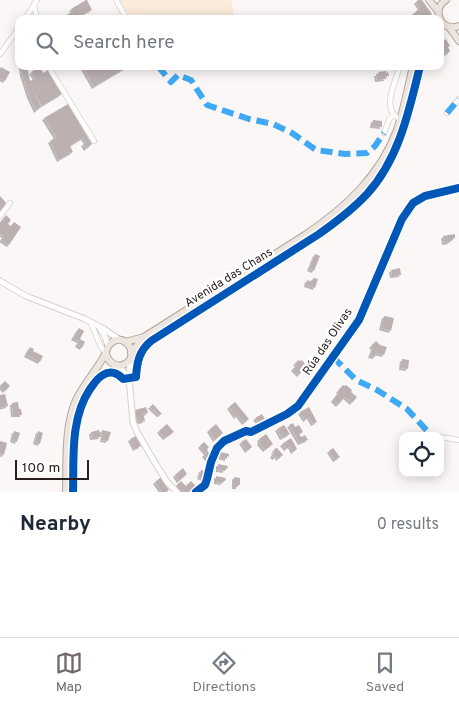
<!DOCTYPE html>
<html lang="en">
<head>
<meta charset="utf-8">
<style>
  :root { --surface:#fff; --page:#f2f2f3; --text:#1f2937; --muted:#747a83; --line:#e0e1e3; --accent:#726a68 }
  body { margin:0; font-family:Overpass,sans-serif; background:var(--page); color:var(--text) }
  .controls { position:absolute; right:15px; bottom:15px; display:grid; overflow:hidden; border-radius:10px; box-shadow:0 2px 12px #0003 }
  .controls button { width:45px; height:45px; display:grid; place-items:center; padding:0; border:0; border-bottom:1px solid var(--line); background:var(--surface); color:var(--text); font:25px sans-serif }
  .scale { position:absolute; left:15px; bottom:12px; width:74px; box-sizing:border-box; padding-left:5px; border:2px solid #291e1c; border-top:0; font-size:14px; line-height:18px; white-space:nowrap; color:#291e1c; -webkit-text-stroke:4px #fff; paint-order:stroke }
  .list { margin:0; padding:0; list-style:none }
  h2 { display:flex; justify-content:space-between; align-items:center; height:65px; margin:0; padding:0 20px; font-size:21px }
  h2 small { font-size:16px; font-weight:400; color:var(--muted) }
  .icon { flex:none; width:28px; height:28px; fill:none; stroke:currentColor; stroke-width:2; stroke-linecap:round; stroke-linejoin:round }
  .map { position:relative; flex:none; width:459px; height:492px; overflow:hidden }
  .search { position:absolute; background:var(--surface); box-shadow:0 2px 12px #0003; left:15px; right:15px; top:15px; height:55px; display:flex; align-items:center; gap:12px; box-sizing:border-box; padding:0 18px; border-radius:10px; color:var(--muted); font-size:19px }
  .sheet { height:145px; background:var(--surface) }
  nav { display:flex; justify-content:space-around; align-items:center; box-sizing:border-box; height:70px; border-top:1px solid var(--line); background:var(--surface); font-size:14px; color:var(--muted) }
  nav a { display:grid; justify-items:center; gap:2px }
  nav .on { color:var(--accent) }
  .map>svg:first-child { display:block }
  .green { fill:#faebda }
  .building { fill:#bcb0b1; filter:url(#shadow) }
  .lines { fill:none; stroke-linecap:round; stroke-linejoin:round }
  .minor-casing { stroke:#d7d0ce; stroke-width:6 }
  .tertiary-casing { stroke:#d7d0ce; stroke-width:7 }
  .primary-casing { stroke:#b4a59c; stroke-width:8 }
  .minor { stroke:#fefefe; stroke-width:4.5 }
  .tertiary { stroke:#fefefe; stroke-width:5 }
  .primary { stroke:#ede5e0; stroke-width:6 }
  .quiet { stroke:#3fa9f5; stroke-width:6; stroke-dasharray:12 6; stroke-linecap:butt }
  .cycleway-casing { stroke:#fff; stroke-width:11 }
  .cycleway { stroke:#0057b8; stroke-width:8 }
  .labels { text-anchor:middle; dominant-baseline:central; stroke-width:5; stroke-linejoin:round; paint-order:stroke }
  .street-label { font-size:12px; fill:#291e1c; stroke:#fff }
</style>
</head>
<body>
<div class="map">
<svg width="459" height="492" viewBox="0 0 459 492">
  <defs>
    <filter id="shadow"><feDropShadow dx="-2" dy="2" stdDeviation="0" flood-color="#0004"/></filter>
  </defs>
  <rect width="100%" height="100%" fill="#fbf7f6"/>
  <polygon class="green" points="119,0 231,0 235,19 132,19"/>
  <g class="building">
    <polygon points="86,0 87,0 92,10 77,17 78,19 60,19 73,11 71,9"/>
    <polygon points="418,0 422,0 432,14 426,19 415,19 412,15 420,8 416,2"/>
    <polygon points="446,39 450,46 448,47 450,51 447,54 440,44 440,43"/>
    <polygon points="21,66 27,66 30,81 35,78 31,72 40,67 43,73 48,70 62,94 42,106 32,89 41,107 36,111 29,96 22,74"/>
    <polygon points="82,66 129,66 94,87"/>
    <polygon points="1,67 10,72 5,81 0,78 0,69"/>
    <polygon points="386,71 386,73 388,72 389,76 385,76 386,79 377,80 376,74 379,74 378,72"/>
    <polygon points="68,104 92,144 86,149 83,144 86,143 83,138 70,146 73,152 59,160 50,141 56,137 44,118"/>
    <polygon points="373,120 382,121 382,127 372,126"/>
    <polygon points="0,196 7,204 0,212"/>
    <polygon points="6,215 11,220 8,224 11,226 14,222 21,227 9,245 1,240 4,236 1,234 0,236 0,223"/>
    <polygon points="455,234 455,238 452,239 452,241 450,241 450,242 444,243 443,236"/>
    <polygon points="315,254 320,256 314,271 309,269"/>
    <polygon points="400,268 401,275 392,276 391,270"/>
    <polygon points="313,278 318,279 315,288 306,285 307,280 312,282"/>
    <polygon points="384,316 394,318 391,331 381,328"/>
    <polygon points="79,328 84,331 80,339 85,342 82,348 77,345 79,341 73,338"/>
    <polygon points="376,341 380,345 387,347 384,355 376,353 375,357 370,356 373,348 371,346"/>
    <polygon points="30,347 34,349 33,351 43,356 40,362 26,355"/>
    <polygon points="402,359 409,360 408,369 401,368"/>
    <polygon points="298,360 300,361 301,360 305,363 304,364 306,366 299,375 293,369 297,365 295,364"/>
    <polygon points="5,381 10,386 5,391 0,386"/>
    <polygon points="343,385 345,386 346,385 352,390 351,392 357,397 352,403 345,397 338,405 333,400 339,392 338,391"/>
    <polygon points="5,394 8,406 0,408 0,395"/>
    <polygon points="18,402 19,409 21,409 22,415 13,415 12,403"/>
    <polygon points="235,402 249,419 244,423 238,415 236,417 229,407"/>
    <polygon points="153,404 162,414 159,415 150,407"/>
    <polygon points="146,407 148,413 145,414 144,412 143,412 145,421 140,422 139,420 137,421 135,410"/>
    <polygon points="309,407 317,422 313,424 309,417 305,420 300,412"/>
    <polygon points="262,414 265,419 258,422 255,418"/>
    <polygon points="293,423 295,427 299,425 303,432 299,434 301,437 305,435 308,440 300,443 289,425"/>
    <polygon points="167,424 174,432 165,438 159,431"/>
    <polygon points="216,424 223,433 215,440 209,430"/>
    <polygon points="284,425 290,434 282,438 277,429"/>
    <polygon points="99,430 101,437 92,438 91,432"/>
    <polygon points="102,430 111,432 108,441 102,440 103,435 101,434"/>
    <polygon points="14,431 20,433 17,442 12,440"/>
    <polygon points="38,431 43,433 40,444 35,442"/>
    <polygon points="266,434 273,444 265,450 259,443 260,441 259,439"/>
    <polygon points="136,436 141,446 135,449 130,439"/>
    <polygon points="291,438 297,449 293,452 290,446 286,449 282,444"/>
    <polygon points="246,439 252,447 247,451 241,442"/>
    <polygon points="0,441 7,443 4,455 0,454"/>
    <polygon points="204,442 209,447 207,449 208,450 207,451 211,455 208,460 204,455 206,453 200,446"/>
    <polygon points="277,448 283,455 278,459 277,456 274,458 272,455 274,454 273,452 275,451 274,449"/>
    <polygon points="333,448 340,457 335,460 329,451"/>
    <polygon points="220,452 229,454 229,457 227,456 227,459 220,457"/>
    <polygon points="218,464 228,466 227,469 225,469 225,471 218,470"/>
    <polygon points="183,468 187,474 179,481 175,475"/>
    <polygon points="201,470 206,471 204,479 199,477"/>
    <polygon points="216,476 226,478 225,481 223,481 223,483 216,482"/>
    <polygon points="161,477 169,490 166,492 162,492 155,482"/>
    <polygon points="234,477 240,478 240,485 238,485 238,487 234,487"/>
    <polygon points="181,481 186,486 191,481 196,486 188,492 185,492 183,490 181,491 176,486"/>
  </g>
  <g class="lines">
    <defs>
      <g id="minor">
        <polyline points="116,0 127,19"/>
        <polyline points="34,5 37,19"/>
        <polyline points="25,19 37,0"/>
        <polyline points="0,54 19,28"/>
        <polyline points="50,66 51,71 94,141"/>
        <path d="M400 66C396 81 380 110 400 119"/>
        <polyline points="447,113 459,99"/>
        <polyline points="384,133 389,120 393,115"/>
        <polyline points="0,216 10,203"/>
        <path d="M90 322C96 331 98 347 106 353"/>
        <polyline points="431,435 434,436"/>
        <polyline points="440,437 459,440"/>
        <polyline points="196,492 205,485 207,479 211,462 217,448 224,441 246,431 251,432 287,414 298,406 359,320 402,219 413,203 425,196 459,188"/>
      </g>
      <g id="tertiary">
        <polyline points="0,281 26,296 85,319 104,329 120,340"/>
        <polyline points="100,329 104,334 108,346"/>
        <polyline points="130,359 129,378 133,422 137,432 154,461 167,482 177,492"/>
        <polyline points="119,366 129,378"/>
      </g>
      <g id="primary">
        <polyline points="429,0 438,11"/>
        <path d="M440 19C437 11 439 4 446 0"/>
        <path d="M440 20C445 27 451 29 459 26"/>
        <polyline points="449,27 459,41"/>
        <path d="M125 342 144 337 305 235C345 208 380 176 397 130 404 109 408 87 413 66"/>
        <polyline points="131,353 144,337"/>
        <path d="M66 492C67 462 64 428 76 400 83 385 95 372 103 358 106 354 106 348 110 344 125 328 145 361 119 366 111 364 107 360 106 353"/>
      </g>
    </defs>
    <use href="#minor" class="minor-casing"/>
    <use href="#tertiary" class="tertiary-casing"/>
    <use href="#primary" class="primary-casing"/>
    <use href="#minor" class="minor"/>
    <use href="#tertiary" class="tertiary"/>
    <use href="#primary" class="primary"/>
    <g class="quiet">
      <polyline points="158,66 171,82 178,75 191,80 207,105 249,119 273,124 292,133 316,150 345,154 367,153 375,146 384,133"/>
      <polyline points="447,113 459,99"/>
      <polyline points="333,357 356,380 377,390 407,409 431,435"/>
    </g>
    <defs>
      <g id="cycleway">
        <path d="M73 492C74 458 70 419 90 389 94 384 97 378 103 375 110 370 118 373 123 379L136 377C137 362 139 351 151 341L319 234C336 222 353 209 367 194 399 159 409 111 420 66"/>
        <polyline points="196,492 205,485 207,479 211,462 217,448 224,441 246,431 251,432 287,414 298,406 359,320 402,219 413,203 425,196 459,188"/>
      </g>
    </defs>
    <use href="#cycleway" class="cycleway-casing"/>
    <use href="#cycleway" class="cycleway"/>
  </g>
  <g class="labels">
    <g class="street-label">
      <text transform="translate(229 278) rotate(-32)">Avenida das Chans</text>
      <text transform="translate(328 342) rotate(-56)">Rúa das Olivas</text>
    </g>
  </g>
</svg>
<div class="controls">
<button><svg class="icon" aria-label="locate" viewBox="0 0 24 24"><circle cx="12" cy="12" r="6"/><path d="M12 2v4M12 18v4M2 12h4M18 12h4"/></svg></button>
</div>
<div class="scale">100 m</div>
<div class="search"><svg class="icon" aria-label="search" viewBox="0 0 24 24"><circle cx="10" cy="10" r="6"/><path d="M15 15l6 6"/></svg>Search here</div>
</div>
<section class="sheet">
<h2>Nearby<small>0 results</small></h2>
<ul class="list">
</ul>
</section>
<nav>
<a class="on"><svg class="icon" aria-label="map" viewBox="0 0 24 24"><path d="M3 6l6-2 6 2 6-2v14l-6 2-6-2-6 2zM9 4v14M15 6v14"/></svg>Map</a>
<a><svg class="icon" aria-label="directions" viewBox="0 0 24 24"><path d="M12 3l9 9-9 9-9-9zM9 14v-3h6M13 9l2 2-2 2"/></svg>Directions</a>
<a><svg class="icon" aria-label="saved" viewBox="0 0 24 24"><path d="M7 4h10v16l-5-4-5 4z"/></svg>Saved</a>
</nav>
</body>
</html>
